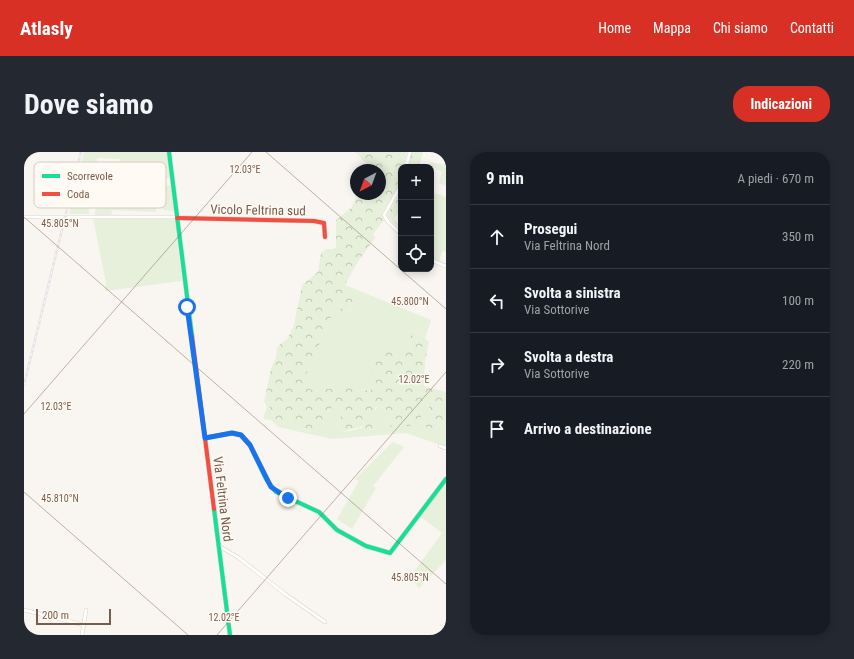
<!DOCTYPE html>
<html lang="it">
<head>
<meta charset="utf-8">
<style>
  :root { --surface:#171b24; --page:#242831; --text:#f1f3f6; --muted:#9ea1a6; --line:#363941; --accent:#d93025 }
  body { margin:0; font-family:"Roboto Condensed",sans-serif; background:var(--page); color:var(--text) }
  .controls { position:absolute; right:12px; top:12px; display:grid; overflow:hidden; border-radius:8px; box-shadow:0 2px 10px #0003 }
  .controls button { width:36px; height:36px; display:grid; place-items:center; padding:0; border:0; border-bottom:1px solid var(--line); background:var(--surface); color:var(--text); font:20px sans-serif }
  .compass { position:absolute; left:326px; top:12px; width:36px; height:36px; border-radius:50%; background:var(--surface); box-shadow:0 2px 10px #0003; rotate:221deg }
  .scale { position:absolute; left:12px; bottom:10px; width:75px; box-sizing:border-box; padding-left:4px; border:2px solid #7a5c4d; border-top:0; font-size:11px; line-height:14px; white-space:nowrap; color:#7a5c4d; -webkit-text-stroke:3px #fffaf3; paint-order:stroke }
  .stop { position:absolute; width:12px; height:12px; margin:-9px; border:3px solid #1a73e8; border-radius:50%; background:#fff }
  .stop.end { background:#1a73e8; border-color:#fff; box-shadow:0 1px 4px #0008 }
  .list { margin:0; padding:0; list-style:none }
  h2 { display:flex; justify-content:space-between; align-items:center; height:52px; margin:0; padding:0 16px; font-size:17px }
  h2 small { font-size:13px; font-weight:400; color:var(--muted) }
  .list li { display:grid; grid-template-columns:26px 1fr auto; gap:12px; align-items:center; box-sizing:border-box; height:64px; padding:0 16px; border-top:1px solid var(--line) }
  .list b { display:block; font-size:15px; white-space:nowrap }
  .list p { margin:0; font-size:13px; white-space:nowrap; color:var(--muted) }
  .list em { font-size:13px; font-style:normal; color:var(--muted) }
  .icon { flex:none; width:22px; height:22px; fill:none; stroke:currentColor; stroke-width:2; stroke-linecap:round; stroke-linejoin:round }
  .map { position:relative; flex:none; width:422px; height:483px; overflow:hidden; border-radius:16px }
  header { display:flex; align-items:center; gap:24px; box-sizing:border-box; height:56px; padding:0 20px; background:var(--accent); color:#fff }
  header strong { font-size:19px }
  nav { display:flex; gap:22px; margin-inline-start:auto; font-size:14px }
  .intro { display:flex; align-items:center; justify-content:space-between; box-sizing:border-box; height:96px; padding:0 24px }
  h1 { margin:0; font-size:28px }
  .button { padding:10px 18px; border-radius:16px; background:var(--accent); color:#fff; font-size:14px; font-weight:700 }
  main { display:flex; gap:24px; padding:0 24px }
  aside { flex:1; background:var(--surface); border-radius:16px; box-shadow:0 2px 10px #0003 }
  .map>svg:first-child { display:block }
  .green { fill:#e7f0db }
  .forest { fill:url(#forest-crowns) }
  .lines { fill:none; stroke-linecap:round; stroke-linejoin:round }
  .street-casing { stroke:#d7d1cb; stroke-width:4 }
  .fast-casing { stroke:#d9d2cb; stroke-width:5 }
  .jam-casing { stroke:#d9d2cb; stroke-width:5 }
  .street { stroke:#fefefd; stroke-width:3 }
  .fast { stroke:#16e098; stroke-width:4 }
  .jam { stroke:#f24e42; stroke-width:4 }
  .rail-casing { stroke:#e6e3e7; stroke-width:2.5 }
  .rail { stroke:#fffaf3; stroke-width:1; stroke-dasharray:3; stroke-linecap:butt }
  .route { stroke:#1a73e8; stroke-width:5 }
  .ticks { fill:none; stroke:#7a5c4d; stroke-width:1; stroke-opacity:0.45 }
  .labels { text-anchor:middle; dominant-baseline:central; stroke-width:3; stroke-linejoin:round; paint-order:stroke }
  .street-label { font-size:13px; fill:#7a5c4d; stroke:#fffaf3 }
  .key { fill:#fffaf3; stroke:#d7cbc1; stroke-width:1 }
  .key-label { font-size:11px; fill:#7a5c4d }
  .ticks-label { font-size:10px; text-anchor:middle; fill:#7a5c4d; stroke:#fffaf3; stroke-width:3; stroke-linejoin:round; paint-order:stroke }
</style>
</head>
<body>
<header>
<strong>Atlasly</strong>
<nav><a>Home</a><a>Mappa</a><a>Chi siamo</a><a>Contatti</a></nav>
</header>
<div class="intro"><h1>Dove siamo</h1><a class="button">Indicazioni</a></div>
<main>
<div class="map">
<svg width="422" height="483" viewBox="0 0 422 483">
  <defs>
    <pattern id="forest-crowns" width="20" height="18" patternUnits="userSpaceOnUse"><rect width="20" height="18" fill="#e7f0db"/><path d="M2 6a3 3 0 1 1 6 0M12 15a3 3 0 1 1 6 0" fill="none" stroke="#c0c6b4"/></pattern>
  </defs>
  <rect width="100%" height="100%" fill="#f9f5f0"/>
  <g class="green">
    <polygon points="60,0 143,0 146,26 114,28 114,42 109,42 109,50 131,51 132,60 88,58 87,64 70,65 75,39 96,40 96,7 73,6 71,38 66,38 65,62 45,62"/>
    <polygon points="406,10 422,13 422,34 415,31 418,20 405,13"/>
    <polygon points="148,33 151,59 139,58 138,34"/>
    <polygon points="407,40 422,45 422,100 418,99 415,110 407,105"/>
    <polygon points="69,66 151,67 158,129 81,139 82,131"/>
    <path d="M331 137 407 168 401 186 393 179 390 180 377 206 367 200 353 201 348 214 351 233 347 237H302C294 244 284 237 279 229L280 225C291 201 302 177 313 153L316 152V157L325 160 328 155Z"/>
    <path d="M241 245 252 269C258 272 263 271 268 273 287 281 289 283 305 269L304 260 311 254 319 259 313 271 316 280C327 279 345 277 350 264 352 260 351 256 355 253L358 254 367 266 364 271 368 275C379 272 393 277 397 264L393 257 397 250 400 249 403 251 407 259 401 263 400 271 405 276 413 275 417 272 422 273V295L382 281 308 287 254 275 247 268 239 267 243 255 240 249Z"/>
    <polygon points="369,290 380,295 349,334 352,336 328,377 313,367 335,329 331,327"/>
    <polygon points="420,325 422,326 422,408 395,436 386,425 418,381 393,362"/>
  </g>
  <g class="forest">
    <path d="M331 0H383L379 15H377C377 35 368 45 358 61L360 68 349 82 351 86 333 111 321 133 331 137 328 155 324 160 317 159 316 152 313 153 279 229 286 237 293 240 302 237 321 236 346 238 351 233 347 216 353 201 357 198H363L377 206 388 181 393 179 405 190 401 210 400 234 422 240V273L417 272 409 277 403 276 400 271 401 263 407 259 403 251 400 249 397 250 394 257 397 264C394 277 379 273 368 275L364 271 367 266 362 262C363 258 359 253 355 253L351 256 352 263 348 268 350 273 347 278H341L339 274 316 280 313 269 318 263 319 259 311 254 304 259 308 266C295 283 286 281 268 273 263 271 258 272 252 269L241 245 247 217 252 206 253 195 264 186 270 173 278 133 294 120 297 101 302 97H309L312 95V68L327 56 334 42H356V18H343V12Z"/>
    <polygon points="387,0 399,0 395,15 383,15"/>
    <polygon points="377,39 377,57 370,67 377,75 377,78 362,64"/>
  </g>
  <g class="lines">
    <defs>
      <g id="street">
        <polyline points="382,15 386,0"/>
        <polyline points="377,33 360,63 364,70 377,82"/>
        <polyline points="0,65 153,65"/>
        <polyline points="407,108 422,114"/>
        <polyline points="416,294 422,296"/>
        <polyline points="195,394 215,406 261,442 301,470"/>
        <polyline points="0,458 60,473"/>
        <polyline points="58,483 62,458"/>
      </g>
      <g id="fast">
        <polyline points="145,0 168,184"/>
        <polyline points="181,286 208,281 217,283 226,293 242,327 252,340 295,360 313,378 342,394 366,401 422,327"/>
        <polyline points="190,357 206,483"/>
      </g>
      <g id="jam">
        <polyline points="153,66 290,69 300,71 301,85"/>
        <polyline points="168,184 190,357"/>
      </g>
    </defs>
    <use href="#street" class="street-casing"/>
    <use href="#fast" class="fast-casing"/>
    <use href="#jam" class="jam-casing"/>
    <use href="#street" class="street"/>
    <use href="#fast" class="fast"/>
    <use href="#jam" class="jam"/>
    <defs>
      <polyline id="rail" points="0,233 57,0"/>
    </defs>
    <use href="#rail" class="rail-casing"/>
    <use href="#rail" class="rail"/>
  </g>
  <g class="lines">
    <polyline class="route" points="163,155 181,286 208,281 217,283 226,293 247,335 264,346"/>
  </g>
  <path class="ticks" d="M242 0 422 157M0 65 422 432M0 262 228 0M0 340 164 483M193 483 422 220"/>
  <g class="labels">
    <g class="street-label">
      <text transform="translate(234 58) rotate(1)">Vicolo Feltrina sud</text>
      <text transform="translate(199 347) rotate(83)">Via Feltrina Nord</text>
    </g>
  </g>
  <rect x="10" y="10" width="132" height="46" rx="6" class="key"/>
  <rect x="18" y="22" width="18" height="4" fill="#16e098"/>
  <rect x="18" y="40" width="18" height="4" fill="#f24e42"/>
  <g class="key-label">
    <text x="43" y="28">Scorrevole</text>
    <text x="43" y="46">Coda</text>
  </g>
  <g class="ticks-label">
    <text x="221" y="21">12.03°E</text>
    <text x="36" y="75">45.805°N</text>
    <text x="386" y="153">45.800°N</text>
    <text x="390" y="231">12.02°E</text>
    <text x="32" y="258">12.03°E</text>
    <text x="36" y="350">45.810°N</text>
    <text x="386" y="429">45.805°N</text>
    <text x="200" y="469">12.02°E</text>
  </g>
</svg>
<div class="controls">
<button>+</button>
<button>−</button>
<button><svg class="icon" aria-label="locate" viewBox="0 0 24 24"><circle cx="12" cy="12" r="6"/><path d="M12 2v4M12 18v4M2 12h4M18 12h4"/></svg></button>
</div>
<svg class="compass" viewBox="-18 -18 36 36"><path d="M0-13l5 13h-10z" fill="#e53935"/><path d="M0 13l5-13h-10z" fill="#9ea1a6"/></svg>
<div class="scale">200 m</div>
<div class="stop" style="left:163px;top:155px"></div>
<div class="stop end" style="left:264px;top:346px"></div>
</div>
<aside>
<h2>9 min<small>A piedi · 670 m</small></h2>
<ul class="list">
<li><svg class="icon" aria-label="ahead" viewBox="0 0 24 24"><path d="M12 20V5M6 11l6-6 6 6"/></svg><div><b>Prosegui</b><p>Via Feltrina Nord</p></div><em>350 m</em></li>
<li><svg class="icon" aria-label="left" viewBox="0 0 24 24"><path d="M17 20v-9H6M10 6l-5 5 5 5"/></svg><div><b>Svolta a sinistra</b><p>Via Sottorive</p></div><em>100 m</em></li>
<li><svg class="icon" aria-label="right" viewBox="0 0 24 24"><path d="M7 20v-9h11M14 6l5 5-5 5"/></svg><div><b>Svolta a destra</b><p>Via Sottorive</p></div><em>220 m</em></li>
<li><svg class="icon" aria-label="arrive" viewBox="0 0 24 24"><path d="M6 21V4h12l-3 4 3 4H6"/></svg><div><b>Arrivo a destinazione</b></div></li>
</ul>
</aside>
</main>
</body>
</html>
